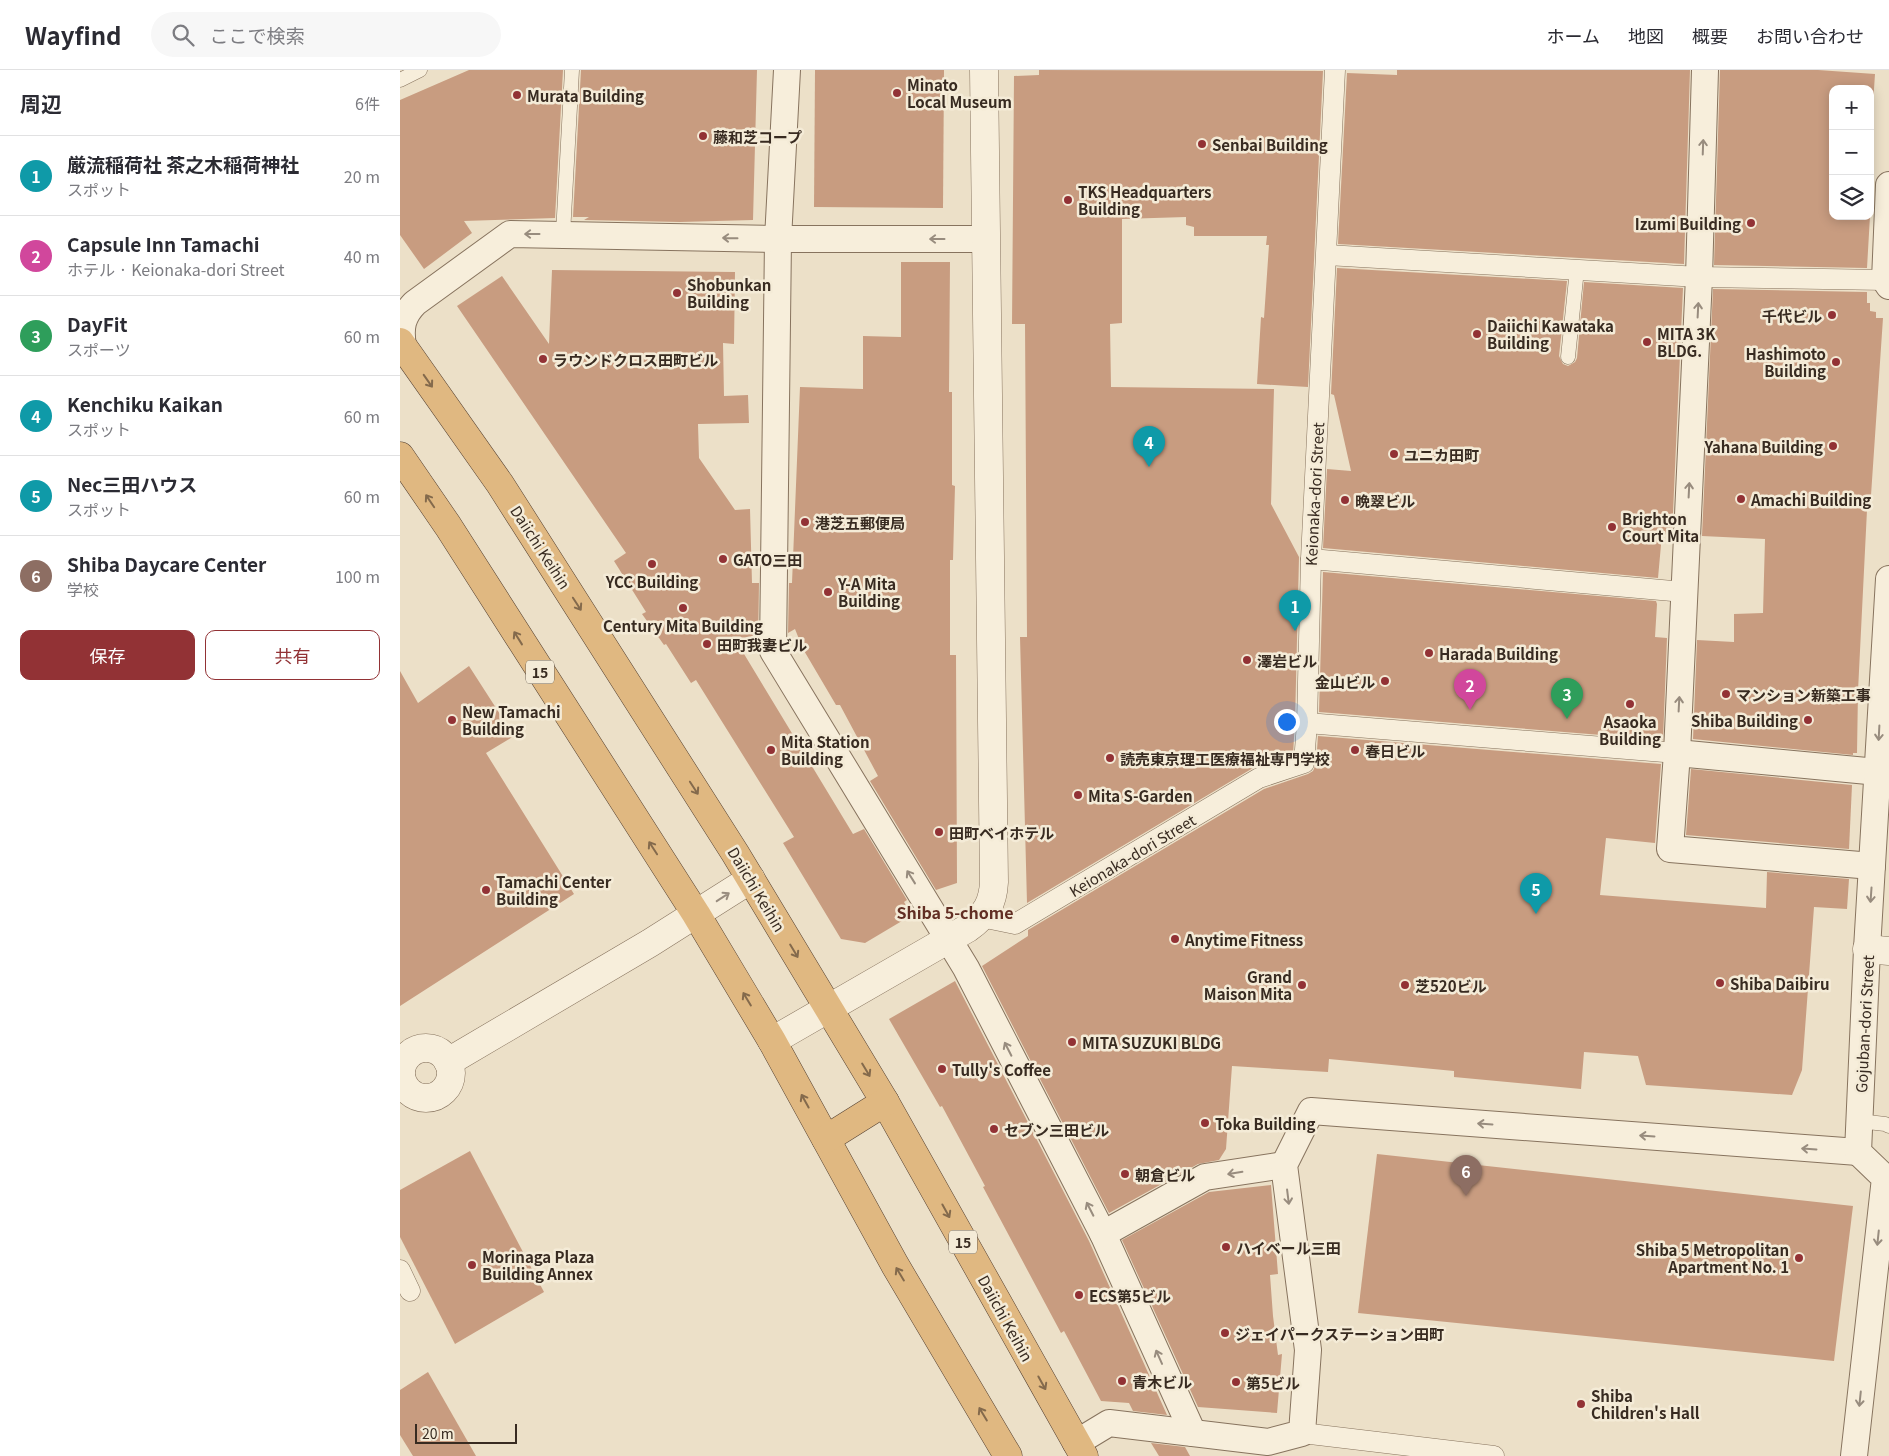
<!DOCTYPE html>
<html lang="ja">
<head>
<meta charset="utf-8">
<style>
  :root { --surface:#fff; --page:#f7f7f7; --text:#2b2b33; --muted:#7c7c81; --line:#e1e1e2; --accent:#923235 }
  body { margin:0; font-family:Georgia,"Noto Sans JP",serif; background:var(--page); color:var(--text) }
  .controls { position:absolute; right:15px; top:15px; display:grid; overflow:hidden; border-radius:10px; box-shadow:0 2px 12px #0003 }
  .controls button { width:45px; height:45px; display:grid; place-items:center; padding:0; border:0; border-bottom:1px solid var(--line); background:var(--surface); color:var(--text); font:25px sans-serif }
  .scale { position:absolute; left:15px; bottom:12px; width:102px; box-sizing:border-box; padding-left:5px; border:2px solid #382b21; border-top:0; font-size:14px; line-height:18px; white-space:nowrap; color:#382b21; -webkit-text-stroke:4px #f4ebd7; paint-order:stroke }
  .you { position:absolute; left:886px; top:651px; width:18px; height:18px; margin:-12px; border:4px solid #fff; border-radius:50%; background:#1a73e8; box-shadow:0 0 0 8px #1a73e833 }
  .badge { display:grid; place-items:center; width:32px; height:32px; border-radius:50%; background:var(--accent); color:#fff; font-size:16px; font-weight:700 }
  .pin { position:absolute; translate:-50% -41px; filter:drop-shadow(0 1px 2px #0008) }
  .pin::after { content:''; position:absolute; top:26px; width:18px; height:15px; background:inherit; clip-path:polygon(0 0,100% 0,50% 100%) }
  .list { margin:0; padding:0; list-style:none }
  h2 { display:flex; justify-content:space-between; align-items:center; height:65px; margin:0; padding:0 20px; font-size:21px }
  h2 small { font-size:16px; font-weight:400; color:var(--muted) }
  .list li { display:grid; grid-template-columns:32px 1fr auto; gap:15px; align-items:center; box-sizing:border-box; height:80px; padding:0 20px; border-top:1px solid var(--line) }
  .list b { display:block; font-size:19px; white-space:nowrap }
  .list p { margin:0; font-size:16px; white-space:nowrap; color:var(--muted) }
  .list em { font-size:16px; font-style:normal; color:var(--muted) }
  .actions { display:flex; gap:10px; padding:15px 20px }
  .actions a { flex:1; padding:11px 0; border:1px solid var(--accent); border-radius:10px; text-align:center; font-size:18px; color:var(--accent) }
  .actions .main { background:var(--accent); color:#fff }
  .icon { flex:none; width:28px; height:28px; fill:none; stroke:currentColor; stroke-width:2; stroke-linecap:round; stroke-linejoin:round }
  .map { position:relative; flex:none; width:1489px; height:1386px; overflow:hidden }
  header { display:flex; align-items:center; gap:30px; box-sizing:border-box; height:70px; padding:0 25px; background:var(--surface); border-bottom:1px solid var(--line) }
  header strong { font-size:24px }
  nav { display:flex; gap:28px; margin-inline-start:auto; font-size:18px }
  .search { width:350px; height:45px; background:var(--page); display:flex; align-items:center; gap:12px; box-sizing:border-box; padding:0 18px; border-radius:28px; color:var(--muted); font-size:19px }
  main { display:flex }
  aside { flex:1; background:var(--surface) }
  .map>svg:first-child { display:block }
  .building { fill:#c89c80 }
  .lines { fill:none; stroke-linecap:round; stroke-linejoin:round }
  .service-casing { stroke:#87735e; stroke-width:15 }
  .pedestrian-casing { stroke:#87735e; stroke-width:21 }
  .minor-casing { stroke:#87735e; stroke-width:28 }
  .tertiary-casing { stroke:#87735e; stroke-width:29 }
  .trunk-casing { stroke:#554132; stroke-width:29 }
  .service { stroke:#f7eedb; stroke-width:14 }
  .pedestrian { stroke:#f7eedb; stroke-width:20 }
  .minor { stroke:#f7eedb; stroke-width:26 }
  .tertiary { stroke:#f7eedb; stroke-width:28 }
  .trunk { stroke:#e0b881; stroke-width:28 }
  .oneway { stroke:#988c7e }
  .oneway2 { stroke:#846a4c }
  .poi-dot { fill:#923235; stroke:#f4ebd7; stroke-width:2 }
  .labels { text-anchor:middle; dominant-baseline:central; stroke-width:5; stroke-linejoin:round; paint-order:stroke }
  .shield { fill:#f4ebd7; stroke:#706558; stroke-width:1 }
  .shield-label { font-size:14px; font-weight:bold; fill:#382b21 }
  .poi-label { font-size:15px; font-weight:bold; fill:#382b21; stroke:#f4ebd7; text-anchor:start }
  .street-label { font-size:15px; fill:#382b21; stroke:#f4ebd7 }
  .neighbourhood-label { font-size:16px; font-weight:bold; fill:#622e23; stroke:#f4ebd7 }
</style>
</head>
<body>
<header>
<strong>Wayfind</strong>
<div class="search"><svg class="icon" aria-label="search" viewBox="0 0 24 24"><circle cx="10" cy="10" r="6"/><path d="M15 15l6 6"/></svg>ここで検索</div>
<nav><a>ホーム</a><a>地図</a><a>概要</a><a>お問い合わせ</a></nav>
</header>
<main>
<aside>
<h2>周辺<small>6件</small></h2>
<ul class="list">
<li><span class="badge" style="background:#0f9aa8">1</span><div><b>厳流稲荷社 茶之木稲荷神社</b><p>スポット</p></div><em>20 m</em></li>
<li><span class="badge" style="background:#d1479c">2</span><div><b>Capsule Inn Tamachi</b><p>ホテル · Keionaka-dori Street</p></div><em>40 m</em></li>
<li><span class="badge" style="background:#2e9e5b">3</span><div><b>DayFit</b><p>スポーツ</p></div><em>60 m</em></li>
<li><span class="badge" style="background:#0f9aa8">4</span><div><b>Kenchiku Kaikan</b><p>スポット</p></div><em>60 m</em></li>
<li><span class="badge" style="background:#0f9aa8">5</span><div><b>Nec三田ハウス</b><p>スポット</p></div><em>60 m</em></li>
<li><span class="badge" style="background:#8d6e63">6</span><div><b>Shiba Daycare Center</b><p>学校</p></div><em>100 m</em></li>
</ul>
<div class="actions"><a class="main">保存</a><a>共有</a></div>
</aside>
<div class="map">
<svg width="1489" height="1386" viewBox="0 0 1489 1386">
  <rect width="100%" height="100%" fill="#ece0c8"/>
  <g class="building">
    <polygon points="69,0 163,0 155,148 64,151 72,163 24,199 0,165 0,30"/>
    <polygon points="181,0 357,0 353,150 280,152 184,150 189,147 173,147"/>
    <polygon points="415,0 544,0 543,138 414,137"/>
    <polygon points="639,0 923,1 908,317 857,314 861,247 864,248 869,175 866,175 867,166 794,166 794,157 786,155 786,147 722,149 722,253 710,254 711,317 874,319 871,434 899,487 895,652 893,684 853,698 627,833 620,567 627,567 625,254 612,254 614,6 639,5"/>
    <polygon points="997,0 1290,0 1284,194 938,174 947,3 997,5"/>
    <polygon points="1320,0 1418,0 1475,4 1470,79 1470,19 1433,19 1433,146 1470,146 1467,198 1314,195"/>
    <polygon points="501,192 550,192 549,322 552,322 552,415 555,416 553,490 550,490 550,585 556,585 557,813 536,820 470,711 478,706 440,635 436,635 403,579 395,559 388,563 389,513 392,513 400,317 463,319 463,266 501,267"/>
    <polygon points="937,198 1167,211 1159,286 1163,294 1168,296 1175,292 1177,288 1184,212 1283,218 1272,465 1262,464 1258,508 923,478 927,399 951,401 934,325 931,324"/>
    <polygon points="152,200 335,202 334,274 323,273 324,326 348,325 349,353 298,354 299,388 335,440 350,439 352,513 359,513 358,575 338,574 453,764 464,759 507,830 504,832 512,845 465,873 441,869 383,773 394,767 296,610 291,613 266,574 264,575 242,544 246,542 214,491 226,483 57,236 102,206 149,274"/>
    <polygon points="1313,219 1467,222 1467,233 1470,233 1470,241 1476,242 1476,248 1483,248 1470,440 1467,440 1458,621 1457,683 1453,683 1453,685 1293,669 1297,570 1334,572 1334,544 1363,543 1365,469 1302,466"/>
    <polygon points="923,502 1256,531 1257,534 1255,567 1267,568 1263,670 919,642"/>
    <polygon points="69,596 114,666 86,683 174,824 0,936 0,601 18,633"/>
    <polygon points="918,666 1261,694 1255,773 1206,768 1200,825 1366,838 1367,802 1449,809 1447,839 1414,837 1402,1000 1392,1025 1246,1015 1238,986 1184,982 1181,1019 1054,1007 1054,1001 929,989 928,1002 832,996 826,1079 819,1090 798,1094 709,1143 582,896 628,866 628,860 864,719 908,704 913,701 916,694"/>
    <polygon points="1291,699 1452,715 1449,779 1286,765"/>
    <polygon points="555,911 689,1171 767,1345 733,1341 729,1333 701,1331 664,1261 661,1263 583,1117 585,1116 542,1036 540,1037 489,949"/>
    <polygon points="70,1081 144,1222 55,1274 0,1167 0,1120"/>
    <polygon points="977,1084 1453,1136 1434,1291 958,1243"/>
    <polygon points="871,1115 878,1204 870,1205 873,1246 878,1285 882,1284 877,1343 798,1337 722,1170 809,1122"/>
    <polygon points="28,1302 76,1386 13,1386 0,1365 0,1320"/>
    <polygon points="751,1373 785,1377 790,1386 759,1386"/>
  </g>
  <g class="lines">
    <defs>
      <g id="service">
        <polyline points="0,10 20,0"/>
        <polyline points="163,164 172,0"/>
        <polyline points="1168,287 1177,199"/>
        <polyline points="1459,1051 1485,1054 1489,1056"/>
      </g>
      <g id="pedestrian">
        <polyline points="927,185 1299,207 1485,210"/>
        <polyline points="911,489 1284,522"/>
        <polyline points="907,653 1277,683"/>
        <polyline points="581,847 615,854 859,708 904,693 907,653 911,489 935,0"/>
        <polyline points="0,1200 10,1221"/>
        <polyline points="902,1363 1094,1386"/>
      </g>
      <g id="minor">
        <polyline points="387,0 378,169 373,581 566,898 703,1164 793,1363"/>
        <polyline points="1305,0 1299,207 1277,683 1270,779 1472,796"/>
        <polyline points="1489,115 1485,210 1489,216"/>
        <path d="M3 276C0 258 2 246 15 233L110 164 378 169H585"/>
        <polyline points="1277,683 1489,703"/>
        <polyline points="703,1164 805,1107 884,1095"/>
        <polyline points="676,1373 709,1353 868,1372 902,1363 908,1280 884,1095 911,1041 1458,1082"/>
        <polyline points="1454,1386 1485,1108 1458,1082 1467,879 1489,509"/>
      </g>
      <g id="tertiary">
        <polyline points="1467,879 1489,881"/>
        <path d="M372 971 568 858C586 845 593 833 594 812L584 0"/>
        <circle cx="26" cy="1003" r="25"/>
        <polyline points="48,992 250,873 351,809"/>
      </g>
      <g id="trunk">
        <polyline points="0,272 100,414 335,783 485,1032 684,1386"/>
        <polyline points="0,386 48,456 296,844 372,971 495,1195 608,1386"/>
        <polyline points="426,1069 485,1032"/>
      </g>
    </defs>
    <use href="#service" class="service-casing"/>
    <use href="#pedestrian" class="pedestrian-casing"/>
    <use href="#minor" class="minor-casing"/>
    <use href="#tertiary" class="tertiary-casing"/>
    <use href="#trunk" class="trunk-casing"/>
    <use href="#service" class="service"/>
    <use href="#pedestrian" class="pedestrian"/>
    <use href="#minor" class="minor"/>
    <use href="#tertiary" class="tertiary"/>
    <use href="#trunk" class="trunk"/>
  </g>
  <defs><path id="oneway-shaft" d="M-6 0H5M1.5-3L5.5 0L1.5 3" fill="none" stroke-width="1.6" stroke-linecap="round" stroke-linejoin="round" transform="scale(1.25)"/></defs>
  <g class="oneway">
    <use href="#oneway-shaft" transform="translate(1303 77) rotate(-88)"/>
    <use href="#oneway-shaft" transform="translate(132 164) rotate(-180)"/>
    <use href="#oneway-shaft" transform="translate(330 168) rotate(-179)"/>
    <use href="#oneway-shaft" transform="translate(537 169) rotate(180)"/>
    <use href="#oneway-shaft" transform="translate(1298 240) rotate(-87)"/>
    <use href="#oneway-shaft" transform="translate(1289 420) rotate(-87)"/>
    <use href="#oneway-shaft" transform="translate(1279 634) rotate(-87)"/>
    <use href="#oneway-shaft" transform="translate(1479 663) rotate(93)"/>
    <use href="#oneway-shaft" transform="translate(511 807) rotate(-122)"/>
    <use href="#oneway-shaft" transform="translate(1471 825) rotate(94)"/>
    <use href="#oneway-shaft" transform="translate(323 827) rotate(-33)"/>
    <use href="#oneway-shaft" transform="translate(608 979) rotate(-117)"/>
    <use href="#oneway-shaft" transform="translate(1085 1054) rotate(-176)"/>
    <use href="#oneway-shaft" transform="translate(1247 1066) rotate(-176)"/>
    <use href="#oneway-shaft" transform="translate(1409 1079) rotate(-176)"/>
    <use href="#oneway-shaft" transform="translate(835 1103) rotate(171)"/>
    <use href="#oneway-shaft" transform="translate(888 1127) rotate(83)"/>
    <use href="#oneway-shaft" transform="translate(690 1139) rotate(-117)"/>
    <use href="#oneway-shaft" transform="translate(1478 1168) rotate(96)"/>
    <use href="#oneway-shaft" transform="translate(759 1287) rotate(-114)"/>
    <use href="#oneway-shaft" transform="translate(1460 1329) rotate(96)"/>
  </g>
  <g class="oneway2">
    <use href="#oneway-shaft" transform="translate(28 311) rotate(55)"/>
    <use href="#oneway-shaft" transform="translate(30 431) rotate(-124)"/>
    <use href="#oneway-shaft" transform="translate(177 534) rotate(57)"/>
    <use href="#oneway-shaft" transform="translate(118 568) rotate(-122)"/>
    <use href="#oneway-shaft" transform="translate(294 718) rotate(57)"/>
    <use href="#oneway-shaft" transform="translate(253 778) rotate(-123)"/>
    <use href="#oneway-shaft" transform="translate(394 881) rotate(59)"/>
    <use href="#oneway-shaft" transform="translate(347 929) rotate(-121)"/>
    <use href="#oneway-shaft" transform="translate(466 1000) rotate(59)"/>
    <use href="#oneway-shaft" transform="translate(405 1031) rotate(-119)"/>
    <use href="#oneway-shaft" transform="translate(546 1141) rotate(61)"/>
    <use href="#oneway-shaft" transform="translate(500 1204) rotate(-121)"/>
    <use href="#oneway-shaft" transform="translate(642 1313) rotate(61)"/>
    <use href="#oneway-shaft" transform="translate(583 1344) rotate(-121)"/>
  </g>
  <g class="poi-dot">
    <circle cx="497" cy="23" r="5"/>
    <circle cx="117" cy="25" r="5"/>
    <circle cx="303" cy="66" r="5"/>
    <circle cx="802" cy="74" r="5"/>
    <circle cx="668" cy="130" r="5"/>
    <circle cx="1351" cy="153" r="5"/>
    <circle cx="277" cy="223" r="5"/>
    <circle cx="1432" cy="245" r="5"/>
    <circle cx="1077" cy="264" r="5"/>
    <circle cx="1247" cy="272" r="5"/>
    <circle cx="143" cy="289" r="5"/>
    <circle cx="1436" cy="292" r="5"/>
    <circle cx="1433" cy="376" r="5"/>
    <circle cx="994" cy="384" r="5"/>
    <circle cx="1341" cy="429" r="5"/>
    <circle cx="945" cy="430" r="5"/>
    <circle cx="405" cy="452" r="5"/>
    <circle cx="1212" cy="457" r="5"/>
    <circle cx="323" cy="489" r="5"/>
    <circle cx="252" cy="494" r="5"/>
    <circle cx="428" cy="522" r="5"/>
    <circle cx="283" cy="538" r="5"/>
    <circle cx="307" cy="574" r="5"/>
    <circle cx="1029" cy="583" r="5"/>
    <circle cx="847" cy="590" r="5"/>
    <circle cx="985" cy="611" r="5"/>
    <circle cx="1326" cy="624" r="5"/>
    <circle cx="1230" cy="634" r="5"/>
    <circle cx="52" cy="650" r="5"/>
    <circle cx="1408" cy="650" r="5"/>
    <circle cx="371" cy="680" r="5"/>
    <circle cx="955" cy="680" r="5"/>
    <circle cx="710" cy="688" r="5"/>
    <circle cx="678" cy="725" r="5"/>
    <circle cx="539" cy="762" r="5"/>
    <circle cx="86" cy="820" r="5"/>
    <circle cx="775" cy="869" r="5"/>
    <circle cx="1320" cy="913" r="5"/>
    <circle cx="902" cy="915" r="5"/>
    <circle cx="1005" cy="915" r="5"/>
    <circle cx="672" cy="972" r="5"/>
    <circle cx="542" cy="999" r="5"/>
    <circle cx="805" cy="1053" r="5"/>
    <circle cx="594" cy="1059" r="5"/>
    <circle cx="725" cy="1104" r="5"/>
    <circle cx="826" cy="1177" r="5"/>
    <circle cx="1399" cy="1188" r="5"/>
    <circle cx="72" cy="1195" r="5"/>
    <circle cx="679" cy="1225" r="5"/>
    <circle cx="825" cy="1263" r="5"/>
    <circle cx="722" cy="1311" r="5"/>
    <circle cx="836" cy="1312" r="5"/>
    <circle cx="1181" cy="1334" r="5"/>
  </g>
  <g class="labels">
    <g class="shield">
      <rect x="126" y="590.5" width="28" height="23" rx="4"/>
      <rect x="549" y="1160.5" width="28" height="23" rx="4"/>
    </g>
    <g class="shield-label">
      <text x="140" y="602">15</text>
      <text x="563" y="1172">15</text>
    </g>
    <g class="poi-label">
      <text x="507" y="14">Minato<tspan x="507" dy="17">Local Museum</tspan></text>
      <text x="127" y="25">Murata Building</text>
      <text x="313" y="66">藤和芝コープ</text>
      <text x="812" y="74">Senbai Building</text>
      <text x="678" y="121">TKS Headquarters<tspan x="678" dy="17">Building</tspan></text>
      <text x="1341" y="153" text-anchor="end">Izumi Building</text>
      <text x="287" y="214">Shobunkan<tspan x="287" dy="17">Building</tspan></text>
      <text x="1422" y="245" text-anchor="end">千代ビル</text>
      <text x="1087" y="255">Daiichi Kawataka<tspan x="1087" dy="17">Building</tspan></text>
      <text x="1257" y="263">MITA 3K<tspan x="1257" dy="17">BLDG.</tspan></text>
      <text x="1426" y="283" text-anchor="end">Hashimoto<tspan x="1426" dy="17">Building</tspan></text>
      <text x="153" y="289">ラウンドクロス田町ビル</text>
      <text x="1423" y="376" text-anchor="end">Yahana Building</text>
      <text x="1004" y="384">ユニカ田町</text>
      <text x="1351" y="429">Amachi Building</text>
      <text x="955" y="430">晩翠ビル</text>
      <text x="1222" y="448">Brighton<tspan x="1222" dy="17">Court Mita</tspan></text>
      <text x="415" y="452">港芝五郵便局</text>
      <text x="333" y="489">GATO三田</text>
      <text x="252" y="511" text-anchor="middle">YCC Building</text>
      <text x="438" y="513">Y-A Mita<tspan x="438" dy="17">Building</tspan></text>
      <text x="283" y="555" text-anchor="middle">Century Mita Building</text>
      <text x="317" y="574">田町我妻ビル</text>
      <text x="1039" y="583">Harada Building</text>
      <text x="857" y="590">澤岩ビル</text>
      <text x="975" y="611" text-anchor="end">金山ビル</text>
      <text x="1336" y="624">マンション新築工事</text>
      <text x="62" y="641">New Tamachi<tspan x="62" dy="17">Building</tspan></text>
      <text x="1398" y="650" text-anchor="end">Shiba Building</text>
      <text x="1230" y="651" text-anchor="middle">Asaoka<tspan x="1230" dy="17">Building</tspan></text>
      <text x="381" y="671">Mita Station<tspan x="381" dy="17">Building</tspan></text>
      <text x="965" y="680">春日ビル</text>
      <text x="720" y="688">読売東京理工医療福祉専門学校</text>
      <text x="688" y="725">Mita S-Garden</text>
      <text x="549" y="762">田町ベイホテル</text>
      <text x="96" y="811">Tamachi Center<tspan x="96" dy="17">Building</tspan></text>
      <text x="785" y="869">Anytime Fitness</text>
      <text x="892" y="906" text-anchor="end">Grand<tspan x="892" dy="17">Maison Mita</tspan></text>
      <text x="1330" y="913">Shiba Daibiru</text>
      <text x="1015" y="915">芝520ビル</text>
      <text x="682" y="972">MITA SUZUKI BLDG</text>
      <text x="552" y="999">Tully's Coffee</text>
      <text x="815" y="1053">Toka Building</text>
      <text x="604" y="1059">セブン三田ビル</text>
      <text x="735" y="1104">朝倉ビル</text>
      <text x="836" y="1177">ハイベール三田</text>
      <text x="1389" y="1179" text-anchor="end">Shiba 5 Metropolitan<tspan x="1389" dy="17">Apartment No. 1</tspan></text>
      <text x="82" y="1186">Morinaga Plaza<tspan x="82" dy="17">Building Annex</tspan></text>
      <text x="689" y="1225">ECS第5ビル</text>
      <text x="835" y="1263">ジェイパークステーション田町</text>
      <text x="732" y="1311">青木ビル</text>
      <text x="846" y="1312">第5ビル</text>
      <text x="1191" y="1325">Shiba<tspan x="1191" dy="17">Children's Hall</tspan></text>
    </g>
    <g class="street-label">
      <text transform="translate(914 424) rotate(-87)">Keionaka-dori Street</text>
      <text transform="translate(141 477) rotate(57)">Daiichi Keihin</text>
      <text transform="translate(732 785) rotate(-31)">Keionaka-dori Street</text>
      <text transform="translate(357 819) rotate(59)">Daiichi Keihin</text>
      <text transform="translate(1464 954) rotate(-87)">Gojuban-dori Street</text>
      <text transform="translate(606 1248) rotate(61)">Daiichi Keihin</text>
    </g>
    <g class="neighbourhood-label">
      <text x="555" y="842">Shiba 5-chome</text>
    </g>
  </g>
</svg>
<div class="controls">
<button>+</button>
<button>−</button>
<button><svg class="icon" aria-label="layers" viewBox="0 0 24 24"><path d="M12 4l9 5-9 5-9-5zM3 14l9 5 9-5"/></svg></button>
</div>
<div class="scale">20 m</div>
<div class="you"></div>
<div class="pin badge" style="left:895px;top:561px;background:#0f9aa8">1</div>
<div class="pin badge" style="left:1070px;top:640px;background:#d1479c">2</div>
<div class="pin badge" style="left:1167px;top:649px;background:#2e9e5b">3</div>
<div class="pin badge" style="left:749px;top:397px;background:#0f9aa8">4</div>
<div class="pin badge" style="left:1136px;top:844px;background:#0f9aa8">5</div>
<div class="pin badge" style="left:1066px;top:1126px;background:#8d6e63">6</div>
</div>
</main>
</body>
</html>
